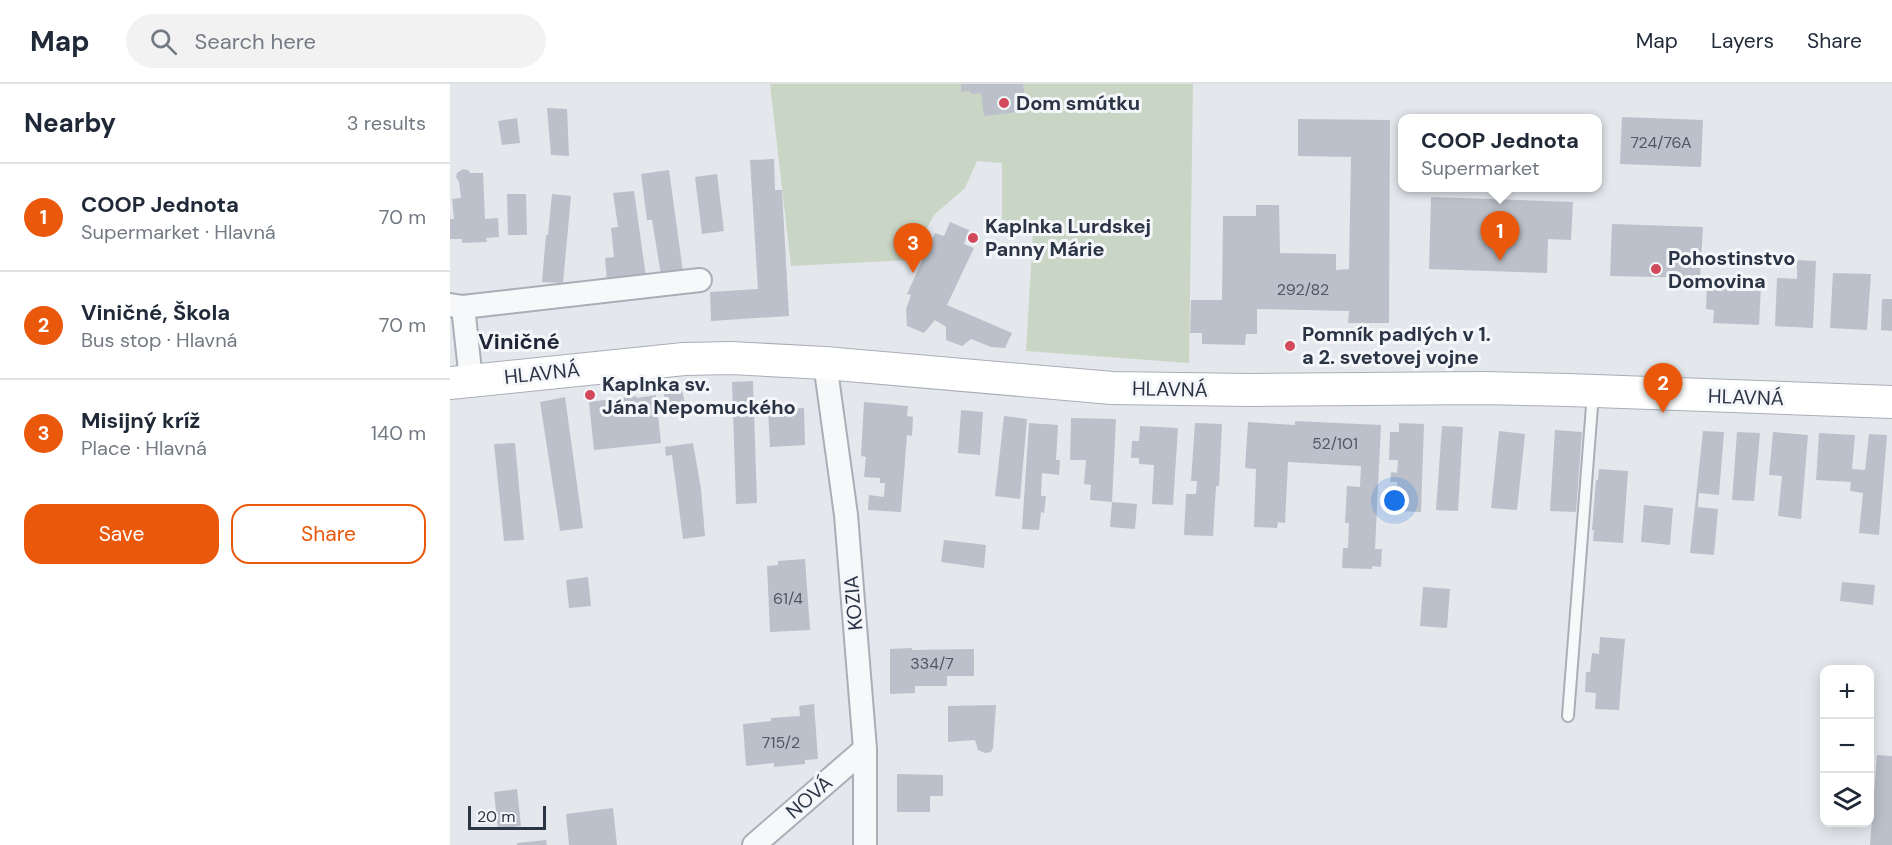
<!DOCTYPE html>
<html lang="en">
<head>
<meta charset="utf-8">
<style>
  :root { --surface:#fff; --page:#f2f2f3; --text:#1f2937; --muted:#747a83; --line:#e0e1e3; --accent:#ea580c }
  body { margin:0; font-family:"DM Sans",sans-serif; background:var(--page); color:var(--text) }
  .controls { position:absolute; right:18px; bottom:18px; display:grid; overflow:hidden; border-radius:12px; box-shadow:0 3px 15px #0003 }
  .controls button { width:54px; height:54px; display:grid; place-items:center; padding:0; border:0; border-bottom:2px solid var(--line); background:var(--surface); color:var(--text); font:30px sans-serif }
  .scale { position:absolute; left:18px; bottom:15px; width:78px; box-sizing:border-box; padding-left:6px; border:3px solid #2b3445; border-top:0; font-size:16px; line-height:21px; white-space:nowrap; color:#2b3445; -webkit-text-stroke:4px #f4f6f9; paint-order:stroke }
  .you { position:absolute; left:945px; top:417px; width:21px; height:21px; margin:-15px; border:4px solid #fff; border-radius:50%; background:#1a73e8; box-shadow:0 0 0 9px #1a73e833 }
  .badge { display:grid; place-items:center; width:39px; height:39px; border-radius:50%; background:var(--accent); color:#fff; font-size:20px; font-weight:700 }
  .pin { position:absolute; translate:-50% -50px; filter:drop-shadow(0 2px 3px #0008) }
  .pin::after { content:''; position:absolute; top:32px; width:21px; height:18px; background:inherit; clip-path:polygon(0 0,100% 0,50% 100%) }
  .popup { position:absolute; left:948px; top:30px; width:204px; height:78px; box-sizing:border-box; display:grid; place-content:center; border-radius:12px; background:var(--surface); filter:drop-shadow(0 2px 4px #0005); font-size:20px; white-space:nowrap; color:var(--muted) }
  .popup b { font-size:22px; color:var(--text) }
  .popup::after { content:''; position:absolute; left:50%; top:100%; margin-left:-12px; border:12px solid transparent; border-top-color:var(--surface) }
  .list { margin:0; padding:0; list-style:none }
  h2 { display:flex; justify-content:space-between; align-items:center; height:78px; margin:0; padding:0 24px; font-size:26px }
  h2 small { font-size:20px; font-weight:400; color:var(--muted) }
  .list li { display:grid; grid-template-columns:39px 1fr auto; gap:18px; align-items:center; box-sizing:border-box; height:108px; padding:0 24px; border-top:2px solid var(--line) }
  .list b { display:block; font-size:22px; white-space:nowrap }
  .list p { margin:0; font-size:20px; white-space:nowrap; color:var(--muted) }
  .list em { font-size:20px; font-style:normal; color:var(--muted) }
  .actions { display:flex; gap:12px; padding:18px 24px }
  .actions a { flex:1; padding:14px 0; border:2px solid var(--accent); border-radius:18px; text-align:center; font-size:21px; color:var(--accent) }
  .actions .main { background:var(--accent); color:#fff }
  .icon { flex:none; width:33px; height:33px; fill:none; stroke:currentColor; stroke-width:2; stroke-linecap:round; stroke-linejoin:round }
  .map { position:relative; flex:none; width:1442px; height:761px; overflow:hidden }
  header { display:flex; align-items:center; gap:36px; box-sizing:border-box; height:84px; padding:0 30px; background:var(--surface); border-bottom:2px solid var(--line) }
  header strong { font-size:28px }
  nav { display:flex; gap:33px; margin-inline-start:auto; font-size:21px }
  .search { width:420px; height:54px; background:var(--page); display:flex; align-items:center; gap:15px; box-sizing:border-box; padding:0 21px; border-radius:33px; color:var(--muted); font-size:22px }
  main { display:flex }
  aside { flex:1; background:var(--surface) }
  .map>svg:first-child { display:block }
  .green { fill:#c9d6c5 }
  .building { fill:#bbc0ca }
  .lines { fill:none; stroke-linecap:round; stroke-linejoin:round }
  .service-casing { stroke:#a9aeb7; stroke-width:14 }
  .minor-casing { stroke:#a9aeb7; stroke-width:26 }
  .secondary-casing { stroke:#a9aeb7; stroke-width:34 }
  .service { stroke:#f7f8fa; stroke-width:10 }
  .minor { stroke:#f7f8fa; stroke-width:22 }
  .secondary { stroke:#fff; stroke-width:32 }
  .poi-dot { fill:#d1495b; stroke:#f4f6f9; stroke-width:2 }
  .labels { text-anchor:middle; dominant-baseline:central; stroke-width:6; stroke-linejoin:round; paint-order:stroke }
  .number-label { font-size:16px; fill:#4f5766 }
  .poi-label { font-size:20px; font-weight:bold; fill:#2b3445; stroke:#f4f6f9; text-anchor:start }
  .street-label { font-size:20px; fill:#2b3445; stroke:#f4f6f9 }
  .quarter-label { font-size:22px; font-weight:bold; fill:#1d2536; stroke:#f4f6f9 }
</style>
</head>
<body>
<header>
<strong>Map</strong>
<div class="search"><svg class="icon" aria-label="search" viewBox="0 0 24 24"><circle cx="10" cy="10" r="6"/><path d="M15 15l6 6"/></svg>Search here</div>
<nav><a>Map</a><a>Layers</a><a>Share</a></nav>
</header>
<main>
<aside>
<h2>Nearby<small>3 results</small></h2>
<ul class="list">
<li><span class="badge">1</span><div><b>COOP Jednota</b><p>Supermarket · Hlavná</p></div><em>70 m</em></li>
<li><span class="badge">2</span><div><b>Viničné, Škola</b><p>Bus stop · Hlavná</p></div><em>70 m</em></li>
<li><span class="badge">3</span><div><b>Misijný kríž</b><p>Place · Hlavná</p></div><em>140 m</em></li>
</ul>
<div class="actions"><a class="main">Save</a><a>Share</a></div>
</aside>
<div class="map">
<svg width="1442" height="761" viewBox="0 0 1442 761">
  <rect width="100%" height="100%" fill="#e4e7ec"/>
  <polygon class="green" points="320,0 743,0 739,279 576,267 583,150 552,148 552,79 527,77 515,104 484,131 460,176 341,182"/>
  <g class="building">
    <polygon points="511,0 573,0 576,27 534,32 531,9 521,10 520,7 511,8"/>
    <polygon points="97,24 117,25 119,72 101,71"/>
    <polygon points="1172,33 1253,36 1251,83 1170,80"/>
    <polygon points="67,34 70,59 52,61 48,37"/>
    <polygon points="848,35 940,36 939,239 898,239 899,227 807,225 807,250 796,250 795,261 752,260 752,249 740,249 741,216 772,216 773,132 806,132 806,121 829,121 830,169 886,170 886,186 899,185 901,73 848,72"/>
    <polygon points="324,75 325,106 332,106 339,232 261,237 260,208 308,205 300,76"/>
    <polygon points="13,85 18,86 20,89 33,89 35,135 48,134 49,153 36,154 37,158 12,159 12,155 0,155 0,135 4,135 2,115 11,114 9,98 6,93 7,89"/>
    <polygon points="219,86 233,188 211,191 202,136 197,136 191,90"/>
    <polygon points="267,90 274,147 252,150 245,93"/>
    <polygon points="184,107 196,193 157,199 155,174 164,173 161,144 168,143 163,109"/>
    <polygon points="57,110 76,110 77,151 58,151"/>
    <polygon points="102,110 121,112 113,199 92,198 96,151 98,151"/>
    <polygon points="981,113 1123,118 1121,156 1098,155 1097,189 979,185"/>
    <polygon points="500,138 519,146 514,160 524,164 497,221 562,249 555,264 541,263 521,255 512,262 496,256 496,243 485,236 474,249 457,242 456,225 461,211 457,210 485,149 494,152"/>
    <polygon points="1162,140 1253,143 1250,194 1160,192"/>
    <polygon points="1347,176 1366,177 1363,244 1325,242 1327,194 1347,195"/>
    <polygon points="1383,189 1421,190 1417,246 1380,244"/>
    <polygon points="1257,199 1311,201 1309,241 1263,239 1264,226 1256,225"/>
    <polygon points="1432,215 1442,215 1442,247 1431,246"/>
    <polygon points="230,297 237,329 208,331 211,359 144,366 139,318 186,312 187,314 206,311 207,323 215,322 213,299"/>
    <polygon points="303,297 307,419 286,420 282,298"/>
    <polygon points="115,313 133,444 110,447 90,318"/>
    <polygon points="414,318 458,322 457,332 463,333 462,352 457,351 451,428 418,426 419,411 434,413 435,399 430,399 430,394 414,393 416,373 411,372"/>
    <polygon points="354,324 355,361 320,363 318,326"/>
    <polygon points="511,326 533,328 530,371 508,369"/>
    <polygon points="554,332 577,335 570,415 545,412"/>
    <polygon points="621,334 666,335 662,418 687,420 685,445 660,443 662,418 640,416 641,401 634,400 636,376 620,376"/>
    <polygon points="845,337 931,341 925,465 932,465 931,483 922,482 922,485 892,484 893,464 898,464 899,439 895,439 897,402 910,403 911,382 838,378 835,439 828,438 827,444 804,443 806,385 795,384 798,338 845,341"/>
    <polygon points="579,339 608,341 606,376 610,376 609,391 592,389 591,412 596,412 594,429 591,428 589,446 572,445"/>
    <polygon points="745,339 772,340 769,402 766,402 763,452 734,451 736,410 746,410 747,397 741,397"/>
    <polygon points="949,339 974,340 971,428 946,427 947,398 940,398 941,388 947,389 948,376 939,376 940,348 949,348"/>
    <polygon points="690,342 728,344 723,421 702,420 704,381 689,380 689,374 681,374 682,357 689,357"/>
    <polygon points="992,342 1013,343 1008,427 986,426"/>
    <polygon points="1105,346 1132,348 1126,428 1100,427"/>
    <polygon points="1049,347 1075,350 1067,426 1041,424"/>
    <polygon points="1253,347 1274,348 1269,411 1249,409 1248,423 1268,425 1264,471 1240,469"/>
    <polygon points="1287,348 1310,349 1304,417 1282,416"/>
    <polygon points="1323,348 1358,351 1351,435 1328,432 1332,392 1319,391"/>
    <polygon points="1369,349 1405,351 1402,385 1415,386 1419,350 1437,351 1429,451 1409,449 1413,409 1400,407 1401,398 1366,396"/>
    <polygon points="65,359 74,456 54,457 44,360"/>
    <polygon points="243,359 251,405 255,452 233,455 222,371 216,372 215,363"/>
    <polygon points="1149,385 1178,387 1173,459 1143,457 1144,446 1142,446 1146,396 1148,396"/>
    <polygon points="1194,421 1223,424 1220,461 1191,458"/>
    <polygon points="494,456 536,461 534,484 491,478"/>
    <polygon points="355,475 360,546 320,548 317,482 328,481 328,477"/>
    <polygon points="138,493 141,522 119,524 116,496"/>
    <polygon points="1392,498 1425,501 1423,521 1390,517"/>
    <polygon points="973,503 1000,505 997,544 970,542"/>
    <polygon points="1150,553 1175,555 1169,626 1145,625 1146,609 1135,608 1136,588 1140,588 1142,569 1149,570"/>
    <polygon points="462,564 462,566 524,565 524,592 497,592 497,602 465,602 465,609 440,610 440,565"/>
    <polygon points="364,620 368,675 355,676 355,680 324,683 324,679 296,682 293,640 321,637 321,634 350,632 349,622"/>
    <polygon points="546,621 543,664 541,668 535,669 528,666 525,656 498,658 498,622"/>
    <polygon points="1427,671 1442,672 1442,761 1420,761"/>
    <polygon points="447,690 493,691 493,712 480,712 480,728 447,728"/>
    <polygon points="67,705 71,742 48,745 44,708"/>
    <polygon points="163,724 167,761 119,761 116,730"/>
    <polygon points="96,756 97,761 67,761 67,759"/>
  </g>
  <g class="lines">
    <defs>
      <polyline id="service" points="1118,632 1143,309"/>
      <g id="minor">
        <polyline points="0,221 13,223 250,196"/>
        <polyline points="13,223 21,296"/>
        <polyline points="375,279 396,431 415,665 415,761"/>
        <polyline points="304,761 415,665"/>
      </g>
      <polyline id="secondary" points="0,299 234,275 281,274 375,279 662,304 800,306 1033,304 1118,306 1442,318"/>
    </defs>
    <use href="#service" class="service-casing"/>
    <use href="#minor" class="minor-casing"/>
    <use href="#secondary" class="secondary-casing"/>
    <use href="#service" class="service"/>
    <use href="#minor" class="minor"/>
    <use href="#secondary" class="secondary"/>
  </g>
  <g class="poi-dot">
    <circle cx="554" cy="19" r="6"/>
    <circle cx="523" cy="154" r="6"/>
    <circle cx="1206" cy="185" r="6"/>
    <circle cx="840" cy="262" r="6"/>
    <circle cx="140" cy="311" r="6"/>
  </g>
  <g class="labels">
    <g class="number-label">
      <text x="1211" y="58">724/76A</text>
      <text x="853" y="205">292/82</text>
      <text x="885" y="359">52/101</text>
      <text x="338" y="514">61/4</text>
      <text x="482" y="579">334/7</text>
      <text x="331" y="658">715/2</text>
    </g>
    <g class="poi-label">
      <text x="566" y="19">Dom smútku</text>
      <text x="535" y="142">Kaplnka Lurdskej<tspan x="535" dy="23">Panny Márie</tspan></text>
      <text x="1218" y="174">Pohostinstvo<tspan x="1218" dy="23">Domovina</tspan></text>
      <text x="852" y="250">Pomník padlých v 1.<tspan x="852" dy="23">a 2. svetovej vojne</tspan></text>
      <text x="152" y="300">Kaplnka sv.<tspan x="152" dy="23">Jána Nepomuckého</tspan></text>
    </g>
    <g class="street-label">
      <text transform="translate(92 289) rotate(-6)">HLAVNÁ</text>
      <text transform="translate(720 305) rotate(1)">HLAVNÁ</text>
      <text transform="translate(1296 313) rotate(2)">HLAVNÁ</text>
      <text transform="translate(403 519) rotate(-95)">KOZIA</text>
      <text transform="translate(359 713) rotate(-41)">NOVÁ</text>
    </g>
    <g class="quarter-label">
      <text x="69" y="257">Viničné</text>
    </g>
  </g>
</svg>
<div class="controls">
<button>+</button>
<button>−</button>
<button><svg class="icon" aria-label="layers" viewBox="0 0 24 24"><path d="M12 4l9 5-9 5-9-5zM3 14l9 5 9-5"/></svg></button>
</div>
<div class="scale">20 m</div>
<div class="you"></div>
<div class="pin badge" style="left:1050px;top:177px">1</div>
<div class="popup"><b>COOP Jednota</b>Supermarket</div>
<div class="pin badge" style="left:1213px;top:329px">2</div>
<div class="pin badge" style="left:463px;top:189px">3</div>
</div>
</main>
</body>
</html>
